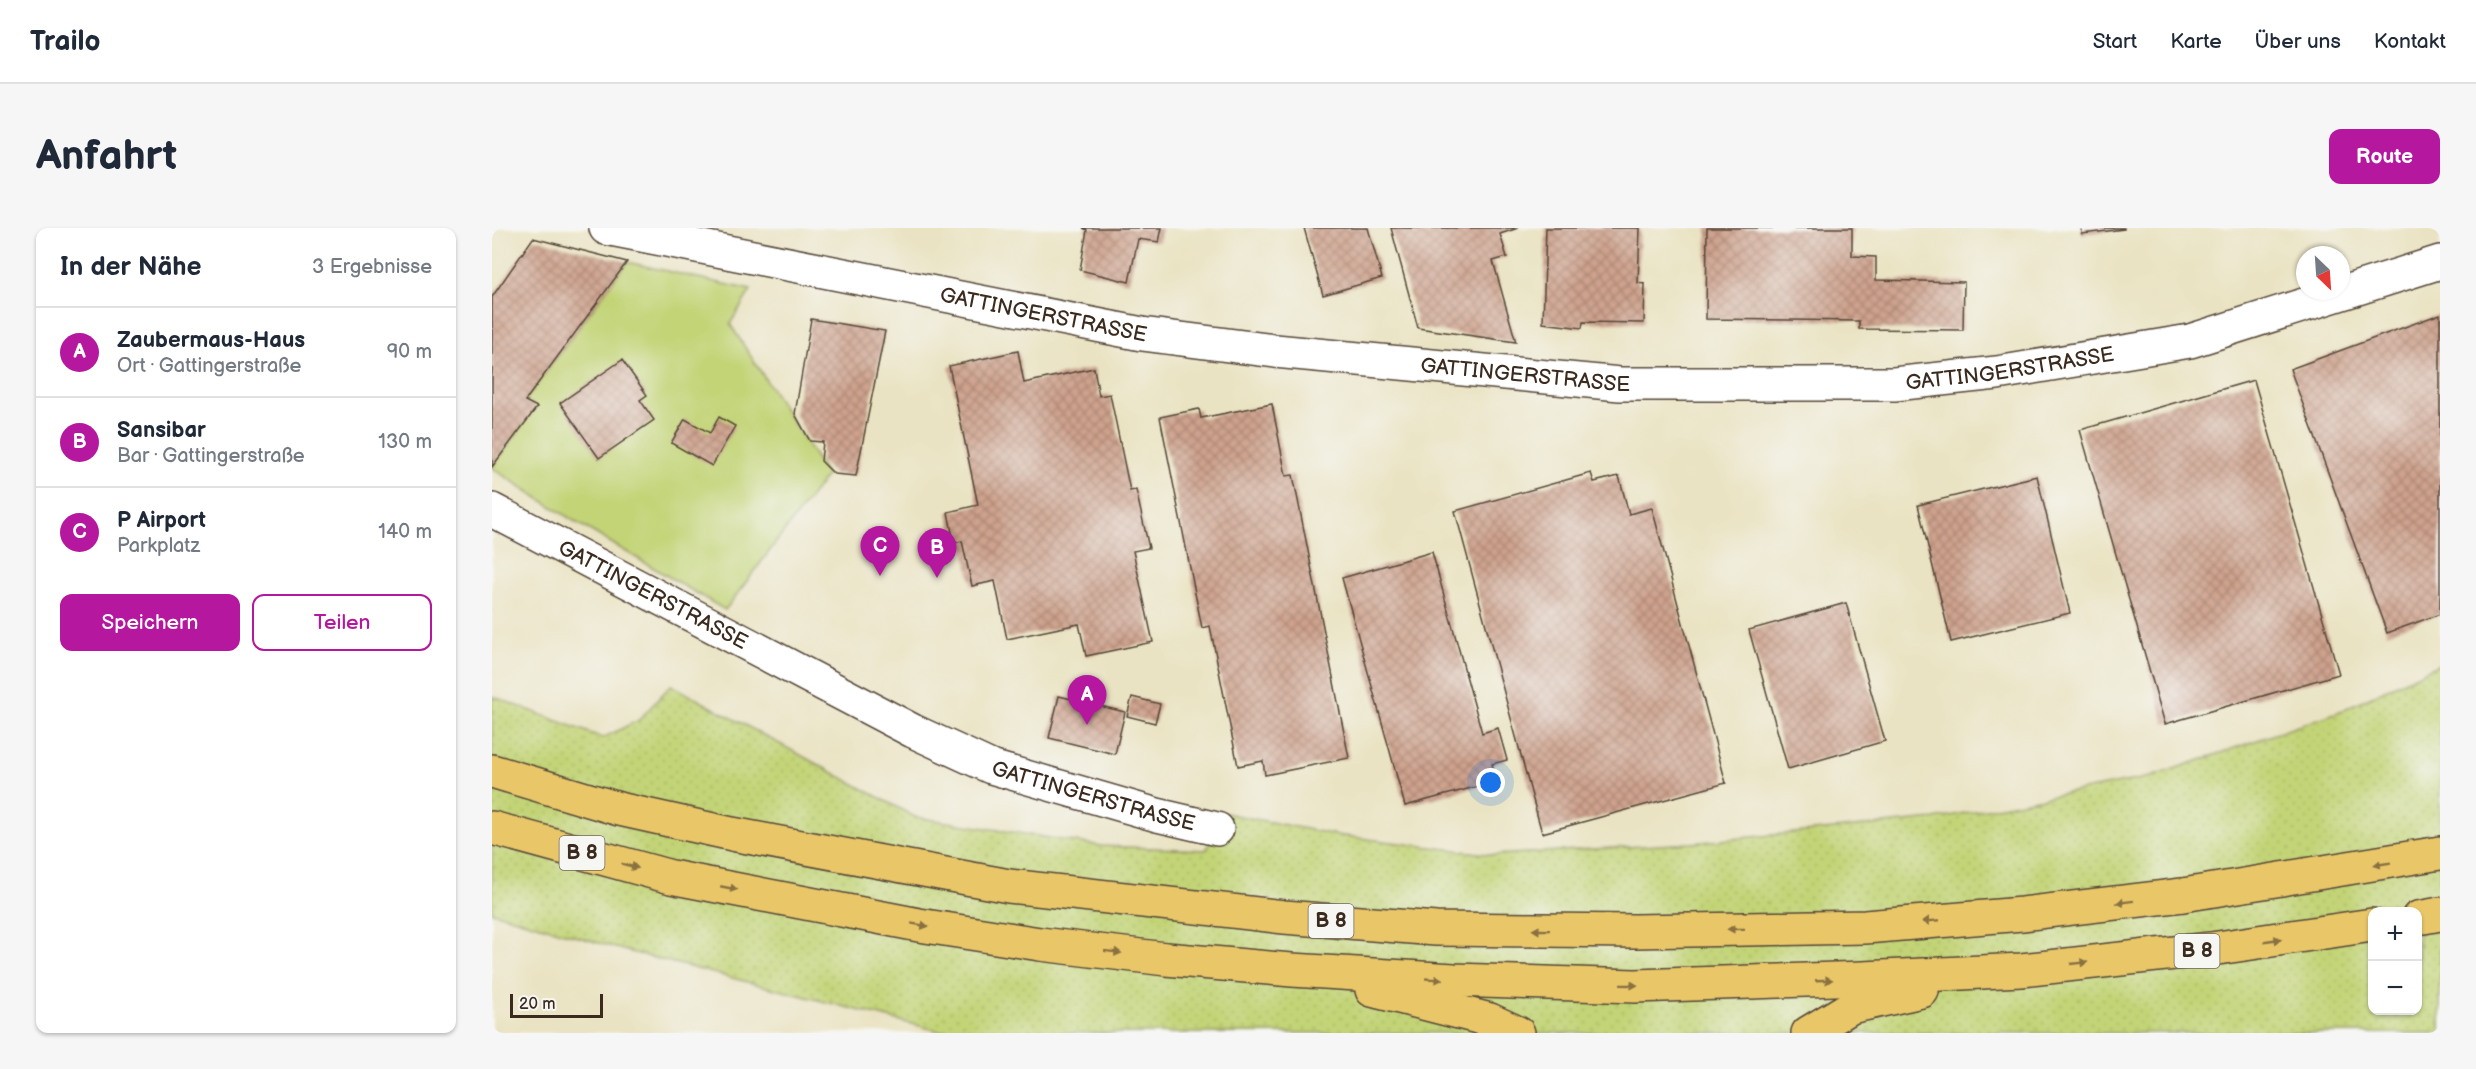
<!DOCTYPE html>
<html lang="de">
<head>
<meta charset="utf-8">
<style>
  :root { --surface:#fff; --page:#f6f6f7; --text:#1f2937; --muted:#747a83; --line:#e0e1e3; --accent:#b5179e }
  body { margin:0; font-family:"Balsamiq Sans",sans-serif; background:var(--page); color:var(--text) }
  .controls { position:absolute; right:18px; bottom:18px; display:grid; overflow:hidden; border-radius:12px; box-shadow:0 2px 4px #0004 }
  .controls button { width:54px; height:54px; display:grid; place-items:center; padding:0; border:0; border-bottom:2px solid var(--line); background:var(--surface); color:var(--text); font:30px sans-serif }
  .compass { position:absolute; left:1804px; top:18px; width:54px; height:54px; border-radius:50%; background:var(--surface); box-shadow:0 2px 4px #0004; rotate:155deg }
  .scale { position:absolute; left:18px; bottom:15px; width:93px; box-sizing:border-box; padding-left:6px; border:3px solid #3b2a1e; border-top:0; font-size:16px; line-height:21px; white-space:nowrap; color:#3b2a1e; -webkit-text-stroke:4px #f6f6f2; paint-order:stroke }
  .you { position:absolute; left:999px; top:555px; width:21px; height:21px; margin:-15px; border:4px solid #fff; border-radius:50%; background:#1a73e8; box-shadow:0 0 0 9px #1a73e833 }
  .badge { display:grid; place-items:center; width:39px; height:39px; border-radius:50%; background:var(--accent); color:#fff; font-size:20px; font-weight:700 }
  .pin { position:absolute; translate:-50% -50px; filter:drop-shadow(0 2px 3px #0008) }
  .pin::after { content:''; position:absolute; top:32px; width:21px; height:18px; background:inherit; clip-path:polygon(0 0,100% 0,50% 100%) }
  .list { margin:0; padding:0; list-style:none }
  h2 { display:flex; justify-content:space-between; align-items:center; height:78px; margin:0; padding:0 24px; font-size:26px }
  h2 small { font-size:20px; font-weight:400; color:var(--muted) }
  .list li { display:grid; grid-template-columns:39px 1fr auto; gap:18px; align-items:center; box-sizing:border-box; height:90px; padding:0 24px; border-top:2px solid var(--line) }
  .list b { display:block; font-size:22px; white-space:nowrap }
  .list p { margin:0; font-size:20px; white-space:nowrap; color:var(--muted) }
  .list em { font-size:20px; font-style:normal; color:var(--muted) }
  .actions { display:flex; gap:12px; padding:18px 24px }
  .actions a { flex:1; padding:14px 0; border:2px solid var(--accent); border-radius:12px; text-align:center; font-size:21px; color:var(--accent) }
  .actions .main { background:var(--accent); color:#fff }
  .map { position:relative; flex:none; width:1948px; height:805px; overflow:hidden; border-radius:12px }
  header { display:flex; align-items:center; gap:36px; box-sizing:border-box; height:84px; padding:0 30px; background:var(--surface); border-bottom:2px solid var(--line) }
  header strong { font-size:28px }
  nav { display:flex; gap:33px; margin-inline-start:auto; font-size:21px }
  .intro { display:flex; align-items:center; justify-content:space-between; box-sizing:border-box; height:144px; padding:0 36px }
  h1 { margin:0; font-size:42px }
  .button { padding:15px 27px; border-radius:12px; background:var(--accent); color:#fff; font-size:21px; font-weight:700 }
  main { display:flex; gap:36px; padding:0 36px }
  aside { flex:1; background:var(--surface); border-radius:12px; box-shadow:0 2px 4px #0004 }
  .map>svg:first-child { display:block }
  .grass { fill:url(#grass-dots); stroke:#7f7f4a; stroke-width:1.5; fill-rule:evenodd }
  .garden { fill:#c3d477; stroke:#7f7f4a; stroke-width:1.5 }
  .building { fill:url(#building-cross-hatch) }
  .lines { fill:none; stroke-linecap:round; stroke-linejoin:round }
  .minor-casing { stroke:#554637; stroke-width:36 }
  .highway-casing { stroke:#554637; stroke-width:36 }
  .minor { stroke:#fff; stroke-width:33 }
  .highway { stroke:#e9c769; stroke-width:33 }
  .oneway { fill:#897140 }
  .labels { text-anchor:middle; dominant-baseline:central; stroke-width:4.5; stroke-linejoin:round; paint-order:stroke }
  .shield { fill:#f6f6f2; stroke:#73675e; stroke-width:1.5 }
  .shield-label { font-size:20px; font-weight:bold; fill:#3b2a1e }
  .street-label { font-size:21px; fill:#3b2a1e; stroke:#f6f6f2 }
</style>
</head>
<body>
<header>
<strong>Trailo</strong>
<nav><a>Start</a><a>Karte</a><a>Über uns</a><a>Kontakt</a></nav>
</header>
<div class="intro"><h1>Anfahrt</h1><a class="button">Route</a></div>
<main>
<aside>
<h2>In der Nähe<small>3 Ergebnisse</small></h2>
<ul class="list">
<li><span class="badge">A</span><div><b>Zaubermaus-Haus</b><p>Ort · Gattingerstraße</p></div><em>90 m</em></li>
<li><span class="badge">B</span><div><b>Sansibar</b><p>Bar · Gattingerstraße</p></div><em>130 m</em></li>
<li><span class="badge">C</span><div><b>P Airport</b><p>Parkplatz</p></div><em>140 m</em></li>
</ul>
<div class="actions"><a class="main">Speichern</a><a>Teilen</a></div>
</aside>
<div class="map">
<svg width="1948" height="805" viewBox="0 0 1948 805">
  <defs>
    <pattern id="grass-dots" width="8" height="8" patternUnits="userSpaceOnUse" patternTransform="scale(1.5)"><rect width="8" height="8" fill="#c3d477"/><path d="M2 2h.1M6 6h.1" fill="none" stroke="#a8b666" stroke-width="1.8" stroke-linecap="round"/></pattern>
    <pattern id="building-cross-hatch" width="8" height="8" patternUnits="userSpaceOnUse" patternTransform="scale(1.5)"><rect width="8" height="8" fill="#cfa38e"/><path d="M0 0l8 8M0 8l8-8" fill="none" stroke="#a98573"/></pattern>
  </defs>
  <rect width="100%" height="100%" fill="#f6f6f2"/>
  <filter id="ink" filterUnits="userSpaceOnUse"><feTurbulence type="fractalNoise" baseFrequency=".0167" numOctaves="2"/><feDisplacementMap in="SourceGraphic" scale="12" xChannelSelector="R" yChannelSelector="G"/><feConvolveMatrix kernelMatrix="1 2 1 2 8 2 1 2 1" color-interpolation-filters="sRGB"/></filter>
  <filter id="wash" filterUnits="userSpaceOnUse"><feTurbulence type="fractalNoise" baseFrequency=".008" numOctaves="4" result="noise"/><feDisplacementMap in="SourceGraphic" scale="24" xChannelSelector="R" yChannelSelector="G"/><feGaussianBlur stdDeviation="1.35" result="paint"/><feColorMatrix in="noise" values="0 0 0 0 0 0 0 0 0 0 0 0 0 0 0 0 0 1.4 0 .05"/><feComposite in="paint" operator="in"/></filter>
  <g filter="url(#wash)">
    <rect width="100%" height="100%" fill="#eae3c3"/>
    <path class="grass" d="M1948 436V805H455L131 722 0 684V468L111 510 147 492 179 457 423 589 609 618 714 622 733 585 844 607 1002 627 1200 615 1442 591 1659 549 1846 484ZM1880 684H1926V782H1880Z"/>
    <polygon class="garden" points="135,34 259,62 238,96 335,247 233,382 82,293 0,240 44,179 33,173"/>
    <g id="blocks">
      <g class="building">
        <polygon points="591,0 670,0 667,14 646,11 637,54 588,42 595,2"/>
        <polygon points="812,0 876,0 890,50 831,67"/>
        <polygon points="899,0 1026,0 1008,6 1015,29 1001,33 1024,114 926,100"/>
        <polygon points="1054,0 1148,0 1146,55 1153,56 1152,95 1091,94 1090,100 1051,95"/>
        <polygon points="1215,0 1360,0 1360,28 1384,29 1384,52 1472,54 1471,102 1367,101 1367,93 1214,91"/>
        <polygon points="1589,0 1632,0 1632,1 1590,6"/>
        <polygon points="41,10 135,34 33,173 45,179 0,239 0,69"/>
        <polygon points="1948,86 1948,386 1895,405 1798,141"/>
        <polygon points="319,91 393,103 364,248 342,246 329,233 331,214 318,213 303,186"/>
        <polygon points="526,123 532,155 602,140 607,168 618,166 638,263 644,262 657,320 641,323 661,414 594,428 587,396 515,411 503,353 480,358 470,313 462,315 456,284 486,277 457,138"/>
        <polygon points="130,132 155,167 148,172 162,192 107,230 68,175"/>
        <polygon points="1762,152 1847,446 1673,496 1588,202"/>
        <polygon points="780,176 794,248 801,247 857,530 773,547 771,533 746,538 718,398 710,400 668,189 707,181 709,190"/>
        <polygon points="227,189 243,198 220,238 179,215 193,191 218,205"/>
        <polygon points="1099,245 1102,254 1127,248 1137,286 1160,280 1234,555 1050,605 963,283"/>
        <polygon points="1545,248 1578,385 1459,414 1426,277"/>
        <polygon points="940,324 990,505 1006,500 1015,532 1000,536 1005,553 913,578 850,350"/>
        <polygon points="1354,375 1393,513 1296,541 1257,402"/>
        <polygon points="567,468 633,484 623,526 557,510"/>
        <polygon points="640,469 668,476 663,495 635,488"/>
      </g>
    </g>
  </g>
  <g filter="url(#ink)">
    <use href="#blocks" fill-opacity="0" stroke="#554637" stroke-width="1.5"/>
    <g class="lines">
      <defs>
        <g id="minor">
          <path id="s1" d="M114 0 650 106 783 123 1128 156H1402L1505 145 1698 113 1948 34"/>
          <path id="s2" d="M0 282 421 503 499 539 665 587 725 601"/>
        </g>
        <g id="highway">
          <polyline points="0,543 127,581 240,606 517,658 792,689 944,701 1143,703 1373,699 1530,686 1691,667 1948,625"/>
          <polyline points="0,600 179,649 427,697 548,716 674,731 800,742 962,752 1143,758 1371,750 1529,742 1719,721 1880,697"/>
          <polyline points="1926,690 1948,686"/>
          <polyline points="880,762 998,792 1026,805"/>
          <polyline points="1316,805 1359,779 1430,763"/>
        </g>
      </defs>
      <use href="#minor" class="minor-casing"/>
      <use href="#highway" class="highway-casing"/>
      <use href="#minor" class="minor"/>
      <use href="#highway" class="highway"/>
    </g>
    <defs><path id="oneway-solid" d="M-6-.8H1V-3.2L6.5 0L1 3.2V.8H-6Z" transform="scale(1.5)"/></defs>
    <g class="oneway">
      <use href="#oneway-solid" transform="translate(1890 636) rotate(171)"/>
      <use href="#oneway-solid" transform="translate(138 638) rotate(15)"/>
      <use href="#oneway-solid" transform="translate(237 660) rotate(11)"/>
      <use href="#oneway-solid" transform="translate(1633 674) rotate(173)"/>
      <use href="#oneway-solid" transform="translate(1439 693) rotate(175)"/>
      <use href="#oneway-solid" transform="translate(428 697) rotate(10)"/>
      <use href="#oneway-solid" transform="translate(1244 701) rotate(179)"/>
      <use href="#oneway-solid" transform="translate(1049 702) rotate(-179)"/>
      <use href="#oneway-solid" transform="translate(1781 712) rotate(-8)"/>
      <use href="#oneway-solid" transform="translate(621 724) rotate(7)"/>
      <use href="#oneway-solid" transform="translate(1587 735) rotate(-6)"/>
      <use href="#oneway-solid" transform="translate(942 751) rotate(3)"/>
      <use href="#oneway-solid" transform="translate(1332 752) rotate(-2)"/>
      <use href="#oneway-solid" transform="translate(1137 757) rotate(1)"/>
    </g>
  </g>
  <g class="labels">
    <g class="shield">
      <rect x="67.5" y="608" width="45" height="34" rx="4.5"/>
      <rect x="816.5" y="676" width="45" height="34" rx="4.5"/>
      <rect x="1682.5" y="706" width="45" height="34" rx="4.5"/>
    </g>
    <g class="shield-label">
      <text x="90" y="625">B 8</text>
      <text x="839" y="693">B 8</text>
      <text x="1705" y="723">B 8</text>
    </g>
    <g class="street-label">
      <text stroke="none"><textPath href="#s1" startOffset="446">GATTINGERSTRASSE</textPath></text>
      <text stroke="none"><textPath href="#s1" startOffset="1418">GATTINGERSTRASSE</textPath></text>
      <text stroke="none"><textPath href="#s1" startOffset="932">GATTINGERSTRASSE</textPath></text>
      <text stroke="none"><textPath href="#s2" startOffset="182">GATTINGERSTRASSE</textPath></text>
      <text stroke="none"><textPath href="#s2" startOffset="668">GATTINGERSTRASSE</textPath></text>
    </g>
  </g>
</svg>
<div class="controls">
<button>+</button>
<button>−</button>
</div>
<svg class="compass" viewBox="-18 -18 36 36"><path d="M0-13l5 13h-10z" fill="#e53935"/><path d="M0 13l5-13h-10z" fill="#747a83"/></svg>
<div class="scale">20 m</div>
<div class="you"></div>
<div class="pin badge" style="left:595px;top:497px">A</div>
<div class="pin badge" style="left:445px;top:350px">B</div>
<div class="pin badge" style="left:388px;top:348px">C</div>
</div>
</main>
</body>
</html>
